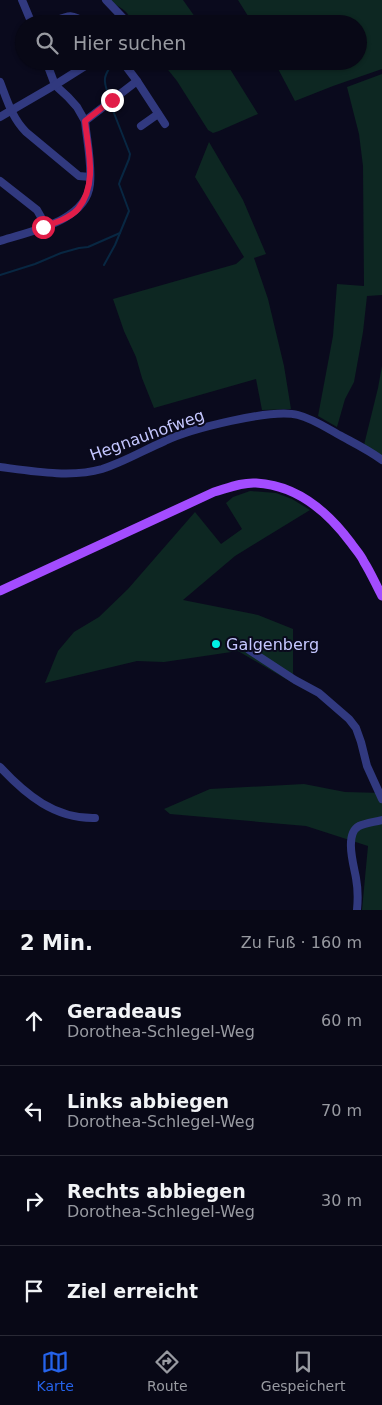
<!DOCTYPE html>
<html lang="de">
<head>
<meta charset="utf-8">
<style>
  :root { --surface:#080816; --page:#11111f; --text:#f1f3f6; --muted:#989aa1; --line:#292935; --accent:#2563eb }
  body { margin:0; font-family:"DejaVu Sans",sans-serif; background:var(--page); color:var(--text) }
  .stop { position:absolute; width:15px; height:15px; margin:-11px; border:4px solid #e11d48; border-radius:50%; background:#fff }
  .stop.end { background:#e11d48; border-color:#fff; box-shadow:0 1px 5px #0008 }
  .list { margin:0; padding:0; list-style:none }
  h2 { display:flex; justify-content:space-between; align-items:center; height:65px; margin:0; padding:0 20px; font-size:21px }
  h2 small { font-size:16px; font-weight:400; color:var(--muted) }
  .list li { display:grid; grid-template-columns:32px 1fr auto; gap:15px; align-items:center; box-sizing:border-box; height:90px; padding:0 20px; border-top:1px solid var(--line) }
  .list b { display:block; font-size:19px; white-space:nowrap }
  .list p { margin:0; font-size:16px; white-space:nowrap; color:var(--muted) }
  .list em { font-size:16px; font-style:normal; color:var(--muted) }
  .icon { flex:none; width:28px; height:28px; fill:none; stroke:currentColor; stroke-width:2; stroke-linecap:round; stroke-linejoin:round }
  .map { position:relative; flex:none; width:382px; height:910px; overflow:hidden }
  .search { position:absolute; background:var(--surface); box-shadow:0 1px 4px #0004; left:15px; right:15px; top:15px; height:55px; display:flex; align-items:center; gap:12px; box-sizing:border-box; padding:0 18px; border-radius:28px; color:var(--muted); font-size:19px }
  .sheet { height:425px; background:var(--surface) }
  nav { display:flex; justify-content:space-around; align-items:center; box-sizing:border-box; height:70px; border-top:1px solid var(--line); background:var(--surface); font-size:14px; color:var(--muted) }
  nav a { display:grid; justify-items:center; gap:2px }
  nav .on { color:var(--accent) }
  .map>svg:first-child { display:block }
  .green { fill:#0d2722 }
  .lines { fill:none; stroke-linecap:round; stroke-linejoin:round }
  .stream { stroke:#082742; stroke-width:2 }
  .minor { stroke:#31397f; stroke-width:8 }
  .major { stroke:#a34cff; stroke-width:9 }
  .route { stroke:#e11d48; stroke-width:6 }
  .poi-dot { fill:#00f0e6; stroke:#0a0a1d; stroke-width:2 }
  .labels { text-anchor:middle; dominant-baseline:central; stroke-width:4; stroke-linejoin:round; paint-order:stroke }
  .street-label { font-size:16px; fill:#c5c7ff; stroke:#0a0a1d }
  .poi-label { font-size:16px; fill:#c5c7ff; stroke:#0a0a1d; text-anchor:start }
</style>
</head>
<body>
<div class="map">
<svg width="382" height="910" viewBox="0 0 382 910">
  <rect width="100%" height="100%" fill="#0a0a1d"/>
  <g class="green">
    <path d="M109 0H183L200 24H131C130 21 130 18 129 16 125 8 115 6 109 0Z"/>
    <polygon points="238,0 382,0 382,69 333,86 295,101 274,61 358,61 358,24 253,24"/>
    <polygon points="161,61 225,61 258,114 219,131 213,133 208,130 177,81"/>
    <polygon points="382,74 382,295 367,296 363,332 354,382 345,399 337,427 318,416 333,336 337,284 364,286 363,166 359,134 347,87"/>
    <polygon points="209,142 243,200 266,254 254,258 268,299 284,366 291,409 262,410 256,379 154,408 142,378 136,357 124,331 113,299 236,264 244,257 195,177"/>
    <polygon points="382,366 382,456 364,445 378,388"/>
    <polygon points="250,491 276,493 292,499 310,510 235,556 183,600 258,615 293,629 293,677 291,682 238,651 164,662 137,661 45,683 58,651 74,632 99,617 128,589 195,512 221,544 242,529 226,503 233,497"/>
    <polygon points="304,784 345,792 382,793 382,910 362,910 368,846 306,826 170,814 164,809 210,789"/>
  </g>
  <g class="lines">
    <g class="stream">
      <path d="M109 96C107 91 104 84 105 78 106 72 111 67 112 61"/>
      <polyline points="104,265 115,245 129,211 119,184 120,181 129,159 130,154 112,108"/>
      <polyline points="0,275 35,264 61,253 79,248 88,247 120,233"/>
    </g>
    <g class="minor">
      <polyline points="22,0 32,24"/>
      <polyline points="106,0 126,21 126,24"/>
      <path d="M49 24C66 17 70 11 86 24"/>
      <polyline points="46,61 55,85 68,97 77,107 85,121"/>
      <polyline points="122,61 137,81 165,124"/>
      <path d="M0 82C7 100 12 118 26 132L79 176 90 177"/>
      <polyline points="0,117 55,85 93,61"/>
      <polyline points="141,126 158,114"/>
      <polyline points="0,181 37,210 41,217 43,227"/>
      <path d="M0 241C30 231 86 222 90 184 92 163 87 142 85 121L137 81"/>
      <path d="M0 467C31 471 71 478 102 469 124 462 144 450 165 441 190 429 272 408 298 415 314 419 328 429 343 437 356 444 370 451 382 460"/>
      <polyline points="249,650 295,680 319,693 349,719 356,728 361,742 367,766 382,799"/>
      <path d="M0 767C26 795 55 819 95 818"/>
      <path d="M357 910C358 900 358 889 356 878 354 866 344 834 359 826 366 823 375 822 382 820"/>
    </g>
    <path class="major" d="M0 591 214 492C228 488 242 482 256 483 296 485 328 512 351 543 355 549 361 555 364 562 371 573 376 585 382 596"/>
  </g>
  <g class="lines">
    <path class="route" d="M43 227C55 223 70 218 78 209 98 184 88 150 85 121L112 100"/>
  </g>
  <circle class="poi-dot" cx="216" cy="644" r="5"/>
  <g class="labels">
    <g class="street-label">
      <text transform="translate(147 435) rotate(-20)">Hegnauhofweg</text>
    </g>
    <g class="poi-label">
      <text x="226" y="644">Galgenberg</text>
    </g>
  </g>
</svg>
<div class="stop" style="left:43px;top:227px"></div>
<div class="stop end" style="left:112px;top:100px"></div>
<div class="search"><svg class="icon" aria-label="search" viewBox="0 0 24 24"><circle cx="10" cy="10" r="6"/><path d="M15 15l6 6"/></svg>Hier suchen</div>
</div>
<section class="sheet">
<h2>2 Min.<small>Zu Fuß · 160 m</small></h2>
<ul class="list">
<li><svg class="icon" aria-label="ahead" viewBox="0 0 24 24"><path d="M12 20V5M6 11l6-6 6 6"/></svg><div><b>Geradeaus</b><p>Dorothea-Schlegel-Weg</p></div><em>60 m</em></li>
<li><svg class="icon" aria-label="left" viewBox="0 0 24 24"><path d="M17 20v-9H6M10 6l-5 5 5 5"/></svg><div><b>Links abbiegen</b><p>Dorothea-Schlegel-Weg</p></div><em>70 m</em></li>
<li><svg class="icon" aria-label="right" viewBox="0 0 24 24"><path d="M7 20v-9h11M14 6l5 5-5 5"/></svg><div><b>Rechts abbiegen</b><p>Dorothea-Schlegel-Weg</p></div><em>30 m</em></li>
<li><svg class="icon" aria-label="arrive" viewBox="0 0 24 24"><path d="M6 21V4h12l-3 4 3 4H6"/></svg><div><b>Ziel erreicht</b></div></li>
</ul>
</section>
<nav>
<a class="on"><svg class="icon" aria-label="map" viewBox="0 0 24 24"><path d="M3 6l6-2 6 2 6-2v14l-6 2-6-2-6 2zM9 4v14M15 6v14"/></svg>Karte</a>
<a><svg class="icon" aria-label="directions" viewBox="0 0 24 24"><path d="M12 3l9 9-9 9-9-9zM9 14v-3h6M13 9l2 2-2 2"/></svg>Route</a>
<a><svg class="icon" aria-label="saved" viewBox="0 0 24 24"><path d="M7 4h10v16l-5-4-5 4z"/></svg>Gespeichert</a>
</nav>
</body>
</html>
